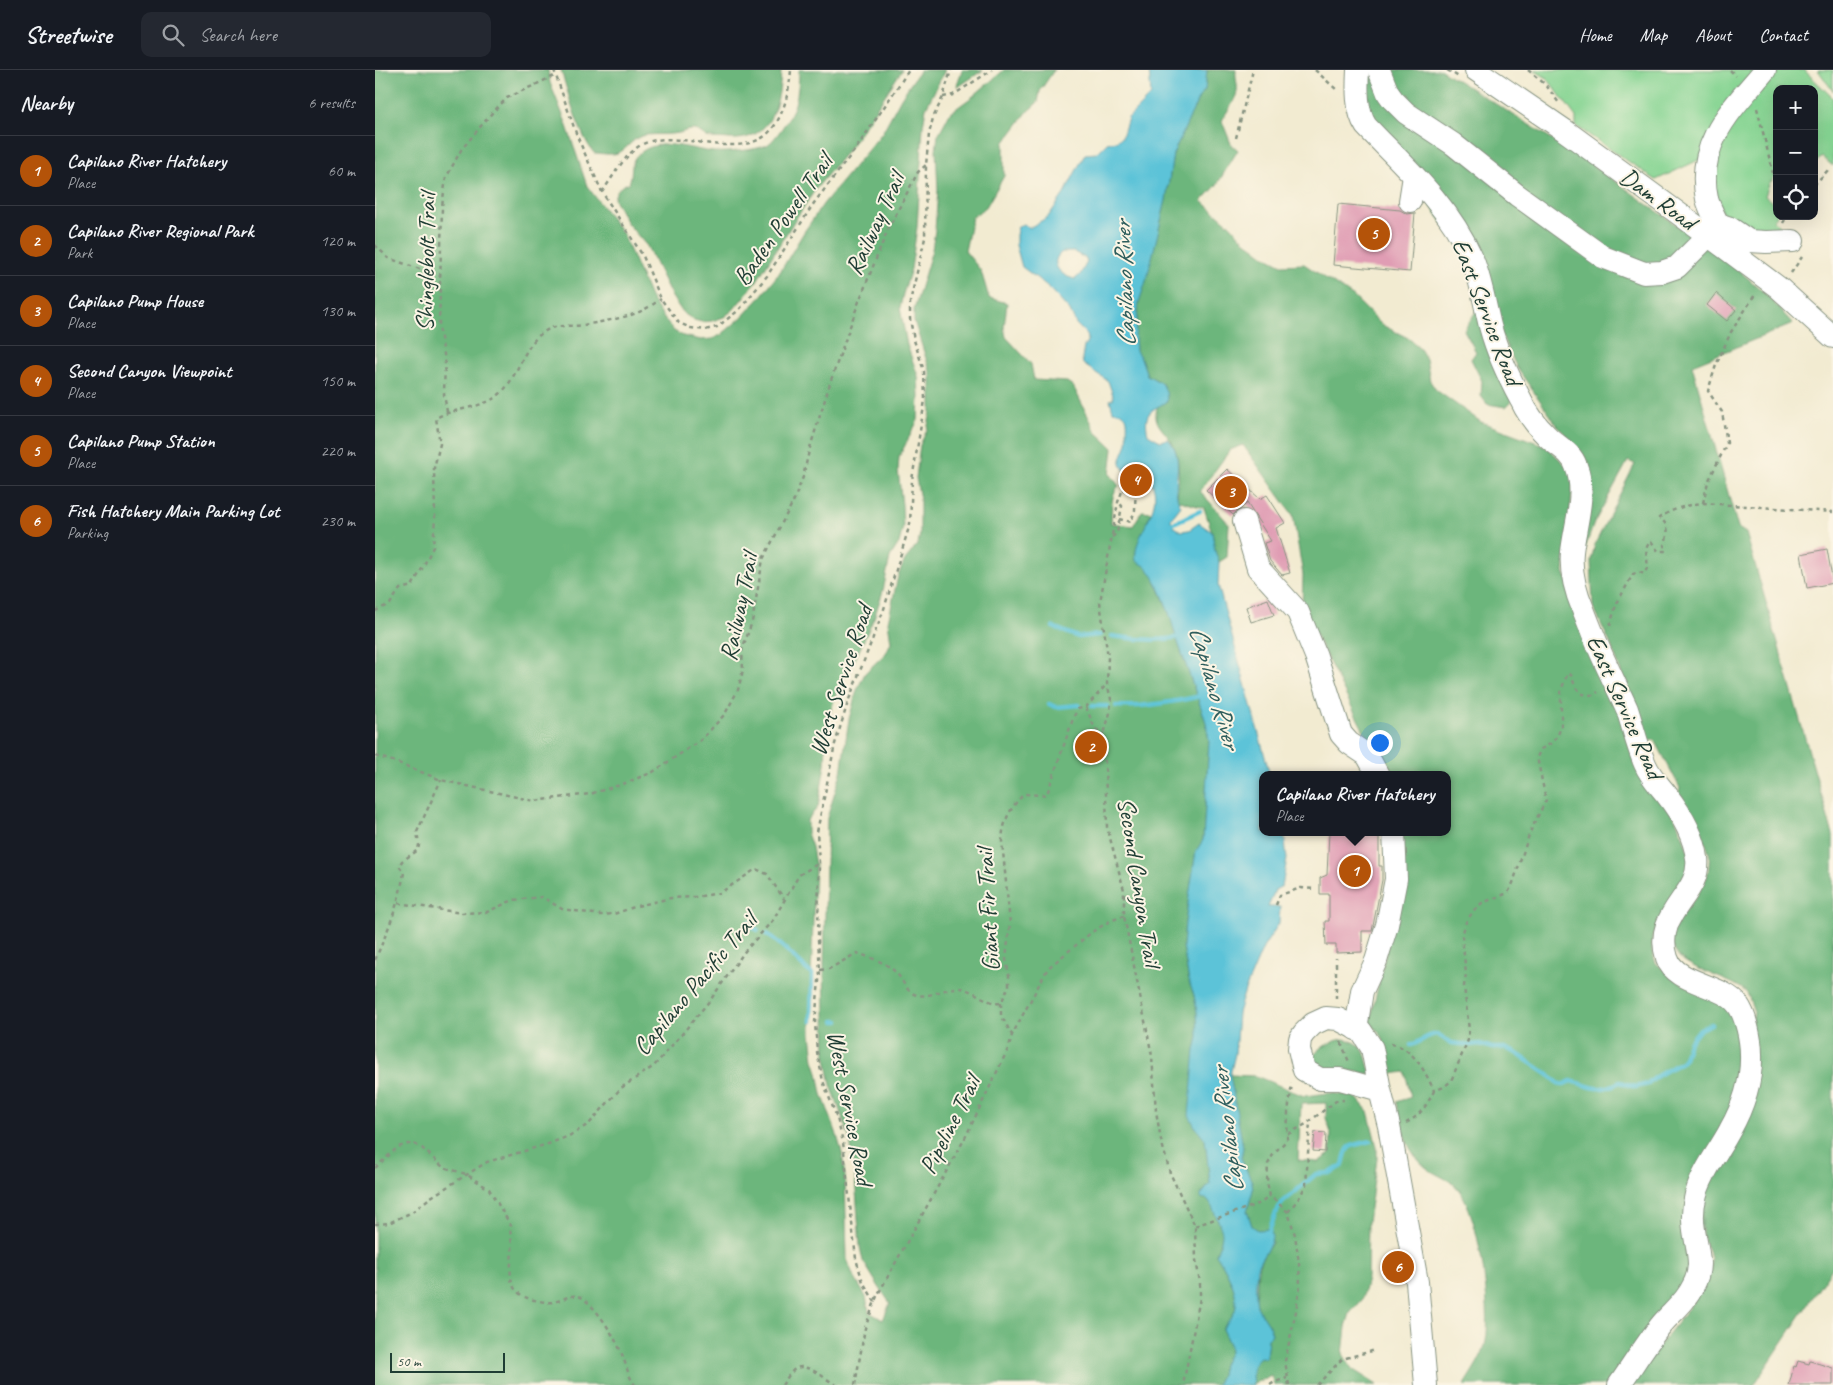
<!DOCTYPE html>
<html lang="en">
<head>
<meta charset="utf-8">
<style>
  :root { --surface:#171b24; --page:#242831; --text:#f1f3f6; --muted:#9ea1a6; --line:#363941; --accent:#b45309 }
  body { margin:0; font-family:Caveat,sans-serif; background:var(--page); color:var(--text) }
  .controls { position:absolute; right:15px; top:15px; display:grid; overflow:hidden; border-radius:10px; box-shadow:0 5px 20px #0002 }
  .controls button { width:45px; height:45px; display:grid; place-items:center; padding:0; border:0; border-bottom:1px solid var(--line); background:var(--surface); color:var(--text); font:25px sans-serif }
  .scale { position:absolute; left:15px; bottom:12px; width:115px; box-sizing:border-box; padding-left:5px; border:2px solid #1f3d34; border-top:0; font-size:14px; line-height:18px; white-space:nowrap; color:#1f3d34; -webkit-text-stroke:4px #fcf5e5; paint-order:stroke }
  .you { position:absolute; left:1004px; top:672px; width:18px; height:18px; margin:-12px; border:4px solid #fff; border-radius:50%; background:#1a73e8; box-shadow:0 0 0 8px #1a73e833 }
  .badge { display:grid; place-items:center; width:32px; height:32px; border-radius:50%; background:var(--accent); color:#fff; font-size:16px; font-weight:700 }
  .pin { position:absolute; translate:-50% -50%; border:2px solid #fff; box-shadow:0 1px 5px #0006 }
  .popup { position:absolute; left:884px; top:701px; width:192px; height:65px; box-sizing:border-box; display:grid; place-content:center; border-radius:10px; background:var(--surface); filter:drop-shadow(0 1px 4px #0005); font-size:16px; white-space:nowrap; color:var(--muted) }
  .popup b { font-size:19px; color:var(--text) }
  .popup::after { content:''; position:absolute; left:50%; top:100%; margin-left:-10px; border:10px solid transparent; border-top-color:var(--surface) }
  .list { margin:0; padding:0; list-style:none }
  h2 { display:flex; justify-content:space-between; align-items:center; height:65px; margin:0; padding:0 20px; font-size:21px }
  h2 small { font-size:16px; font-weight:400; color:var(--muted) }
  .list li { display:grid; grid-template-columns:32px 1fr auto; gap:15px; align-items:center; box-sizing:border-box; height:70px; padding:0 20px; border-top:1px solid var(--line) }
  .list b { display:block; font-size:19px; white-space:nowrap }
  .list p { margin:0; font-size:16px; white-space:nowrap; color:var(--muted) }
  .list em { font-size:16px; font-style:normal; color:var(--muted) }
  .icon { flex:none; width:28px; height:28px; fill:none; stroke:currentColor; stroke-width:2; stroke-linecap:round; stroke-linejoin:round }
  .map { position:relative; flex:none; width:1458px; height:1315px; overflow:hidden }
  header { display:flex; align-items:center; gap:30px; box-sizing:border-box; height:70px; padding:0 25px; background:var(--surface); border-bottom:1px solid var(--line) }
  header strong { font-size:24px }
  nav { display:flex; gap:28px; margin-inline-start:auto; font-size:18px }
  .search { width:350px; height:45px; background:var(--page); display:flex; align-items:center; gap:12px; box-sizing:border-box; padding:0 18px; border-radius:10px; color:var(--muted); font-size:19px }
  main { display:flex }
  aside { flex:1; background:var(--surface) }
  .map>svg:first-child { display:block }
  .green { fill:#85d492; stroke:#528863 }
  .forest { fill:#6cb67c; stroke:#467a58; fill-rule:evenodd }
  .water { fill:#5bc3d8; stroke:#3d8086; fill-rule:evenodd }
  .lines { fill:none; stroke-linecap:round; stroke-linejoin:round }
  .stream { stroke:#5bc3d8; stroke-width:4.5 }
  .building { fill:#e09db4 }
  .minor-casing { stroke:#889482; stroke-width:24 }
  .path { stroke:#889482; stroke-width:2.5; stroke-dasharray:4 4; stroke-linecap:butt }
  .minor { stroke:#fff; stroke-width:22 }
  .labels { text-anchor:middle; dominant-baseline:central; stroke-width:4; stroke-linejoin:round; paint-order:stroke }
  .street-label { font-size:25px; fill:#1f3d34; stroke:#fcf5e5 }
  .water-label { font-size:26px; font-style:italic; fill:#2e5e5d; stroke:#fcf5e5 }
</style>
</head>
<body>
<header>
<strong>Streetwise</strong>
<div class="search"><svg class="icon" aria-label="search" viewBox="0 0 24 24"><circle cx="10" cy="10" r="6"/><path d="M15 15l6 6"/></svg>Search here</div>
<nav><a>Home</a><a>Map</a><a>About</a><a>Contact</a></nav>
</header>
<main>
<aside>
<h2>Nearby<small>6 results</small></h2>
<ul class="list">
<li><span class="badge">1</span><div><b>Capilano River Hatchery</b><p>Place</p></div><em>60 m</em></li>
<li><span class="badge">2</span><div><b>Capilano River Regional Park</b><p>Park</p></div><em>120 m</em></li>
<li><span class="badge">3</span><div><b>Capilano Pump House</b><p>Place</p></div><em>130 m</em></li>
<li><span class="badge">4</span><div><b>Second Canyon Viewpoint</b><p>Place</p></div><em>150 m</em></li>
<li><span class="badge">5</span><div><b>Capilano Pump Station</b><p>Place</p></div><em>220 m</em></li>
<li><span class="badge">6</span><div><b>Fish Hatchery Main Parking Lot</b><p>Parking</p></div><em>230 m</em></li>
</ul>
</aside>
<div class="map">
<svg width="1458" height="1315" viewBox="0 0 1458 1315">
  <rect width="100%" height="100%" fill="#fcf5e5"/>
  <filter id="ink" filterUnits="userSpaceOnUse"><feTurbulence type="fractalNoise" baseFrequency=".02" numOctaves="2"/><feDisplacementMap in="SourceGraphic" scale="10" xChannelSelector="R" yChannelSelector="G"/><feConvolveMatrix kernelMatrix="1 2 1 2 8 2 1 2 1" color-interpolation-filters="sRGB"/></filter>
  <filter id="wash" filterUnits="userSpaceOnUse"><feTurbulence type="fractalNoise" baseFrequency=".0096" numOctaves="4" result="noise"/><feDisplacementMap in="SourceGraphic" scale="20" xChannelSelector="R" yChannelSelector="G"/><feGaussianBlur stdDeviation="1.12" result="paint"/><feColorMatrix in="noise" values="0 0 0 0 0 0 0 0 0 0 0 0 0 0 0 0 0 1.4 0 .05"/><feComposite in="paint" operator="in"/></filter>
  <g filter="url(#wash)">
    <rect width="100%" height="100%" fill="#f2ebd1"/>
    <g class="green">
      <polygon points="1159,0 1429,0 1458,28 1458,96 1447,87 1439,94 1439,19 1402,19 1402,104 1394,114 1390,126 1402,137 1402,146 1398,150 1405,156 1395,169 1349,149 1330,87 1281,110 1201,56 1201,47 1172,8"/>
      <polygon points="1443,0 1458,0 1458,21"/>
    </g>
    <g class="forest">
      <path d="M0 0H173L175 13 191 53 212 116 248 164 275 227 290 250 299 261 308 266 326 270 337 269 346 265 366 248 383 230 405 202 429 162 449 133 507 63 526 28 545 0H570L551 38 548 56 542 157 536 199 528 224 525 238 532 275 543 306 544 327 543 350 524 387 523 400 527 435 528 457 524 473 515 487 508 521 499 548 481 587 462 621 456 640 452 653 450 694 443 737 432 750V763L437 777 440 795 436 909V964L439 990 443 1002 447 1024 461 1062 467 1083 470 1107 472 1189 478 1205 491 1227 494 1242 508 1250 515 1233 504 1217 488 1191 485 1177 479 1092 474 1067 456 1015 451 988 449 897 452 748 466 703 474 649 482 620 490 603 511 583 516 572 513 552 523 506 530 490 543 474 545 464V429L541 408 545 375 552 360 556 342V304L539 251V240L557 180 560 160 563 120 561 80 563 65 575 43 597 27 629 0H679L665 21 663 32 653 41 629 73V106L611 137 597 147 590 181 606 201 614 228 632 233 629 257 631 267 656 294 659 310 692 312 698 316 721 362 738 378 735 404 744 416C735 423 737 443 736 453L758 456 767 441 776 442 760 484 778 505 797 549 800 564 831 652 834 671 828 770 821 782 810 852 808 876 814 912 819 925 822 942 823 967 820 980 819 1055 830 1068 835 1114 826 1124 838 1136C839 1146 848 1157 848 1164 847 1170 843 1178 841 1184 850 1198 867 1226 859 1243 856 1248 851 1254 847 1259L854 1274 855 1282 848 1294 846 1305 841 1315H0Z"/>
      <path d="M186 0H406C405 34 396 72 354 69 348 68 337 69 332 67 327 64 325 61 319 60 313 59 309 62 304 63 293 65 281 64 270 65 259 67 254 77 245 82 238 86 226 83 219 83 204 65 193 23 186 0Z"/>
      <path d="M424 0H527L476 76 440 120 418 153 381 212 358 240 349 247 337 251 327 252 319 250 308 243 297 227 272 176 252 153 239 129C241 120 245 116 254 113 259 102 253 91 265 83 286 66 315 80 339 82 350 83 382 80 392 75 401 70 417 44 420 34 423 23 424 11 424 0Z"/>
      <polygon points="587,0 608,0 583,17 582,15"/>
      <path d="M832 0H861C860 9 863 14 862 21 861 32 851 41 847 51L856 74 863 80 841 116 827 131 854 154 869 170 890 186 907 195 929 194 979 227 1007 255 1033 268 1044 277 1051 289 1055 311 1061 320 1106 352 1171 376 1199 403 1189 502 1308 766 1318 796 1286 847 1277 867V882L1281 893 1301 910 1357 940 1366 956 1369 1007 1339 1074 1320 1195 1236 1315H1089C1097 1301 1108 1287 1111 1271 1117 1240 1104 1144 1084 1120 1076 1109 1064 1107 1053 1099 1031 1082 1026 1058 1022 1032L1036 1027 1030 1002 1016 1004 1008 968 995 952 1028 806 1026 762H1072V705H1011L927 538 928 505 918 445 868 375 855 380 825 421 854 454 852 487 844 492 840 481 837 462 829 438 802 430C803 412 806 393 799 376 792 361 775 354 783 336L792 332 787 313 772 305 766 288 761 281 760 267 764 232 772 208 791 130 798 84 824 27 830 20Z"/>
      <path d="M991 0H1066L1211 90 1360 197 1392 225 1418 254 1317 295 1363 458 1371 463 1458 765V1197L1379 1315H1254L1312 1240 1330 1214 1336 1199V1188L1327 1165 1328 1127 1349 1081 1379 942C1376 936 1375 926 1370 921 1354 907 1305 898 1299 879 1289 847 1333 829 1334 795 1334 791 1335 786 1334 783 1330 766 1312 746 1302 731L1305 718 1280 670 1268 671 1255 626 1236 575 1218 537 1216 491 1220 474 1260 394 1253 391 1219 453 1204 495 1217 407 1214 394 1206 382 1185 359 1142 298 1127 266 1118 227 994 45Z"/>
      <polygon points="1103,238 1137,331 1131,337 1112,334 1106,326 1107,311 1096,289 1101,282 1089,260"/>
      <path d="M969 969C992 974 989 984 996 1004L970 1000H946L934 992C941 979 955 971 969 969Z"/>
      <path d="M854 1005 881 1006 929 1026 954 1023 980 1026 993 1041 1002 1077V1089L993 1152 992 1208 987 1230 975 1243 971 1257 968 1284 977 1299 1002 1315H899L896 1305 878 1314C876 1301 875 1288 891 1286L893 1269 897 1264C895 1254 886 1246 882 1236 880 1228 882 1224 882 1217 883 1192 883 1193 897 1173L895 1159 883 1160 877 1156 872 1141 878 1120 877 1112 866 1088 868 1077ZM951 1033V1048L956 1063 955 1084 943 1092 923 1090 926 1034Z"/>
    </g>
    <path class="water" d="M774 0H832L830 20 824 27 798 84 791 130 772 208 764 232 760 267 761 281 766 288 772 305C786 313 792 314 792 332 775 340 768 344 773 364L785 371 793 369C813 389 793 417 806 436L796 449 797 455 806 461 814 460 824 453 837 462 840 481 844 492 843 515 895 705H888V762H909L912 789 907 816 900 820 893 837H905L904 853 888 878 870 920 863 943 860 984 855 1005 868 1077 866 1088 877 1112 878 1120 872 1141 877 1156 883 1160 895 1159C903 1173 885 1184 882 1198 881 1205 880 1229 882 1236 886 1246 895 1254 897 1264L893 1269 891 1286 890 1288 885 1287C875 1295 877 1304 878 1315H841L846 1305 848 1294 855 1282 854 1274 847 1259C851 1254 856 1248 859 1243 867 1226 850 1198 841 1184 843 1178 847 1171 847 1164 848 1161 836 1133 833 1131 831 1128 829 1129 826 1128V1125L835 1114 830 1069 819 1055 814 1045 820 980 823 967 822 942 819 925 814 912 808 876 810 852 821 781 828 770 834 671 831 652 800 564C796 547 783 508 771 497 768 494 764 493 761 491 757 466 785 444 779 419 778 414 775 409 773 405L769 403 755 405C739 393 748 387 752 373 753 369 752 364 752 360 753 348 752 343 738 341L735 330 739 328 733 311 708 294 707 288 709 277 713 269 712 265 701 254 695 241 671 215 647 197 641 175V165L643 156 649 154 654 158 673 147 689 124 710 84 722 83 732 73 741 71 747 67 753 48 776 25ZM687 182H699L710 188 712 192 705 205 700 209C687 207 672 193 687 182Z"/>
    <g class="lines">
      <g class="stream">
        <polyline points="792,456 825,441"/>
        <polyline points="678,557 703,567 725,565"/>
        <path d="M737 566C761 569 782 572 805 567"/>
        <polyline points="674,634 681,637 704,635"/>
        <polyline points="717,636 732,636"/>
        <path d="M741 636C768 638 799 632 826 626"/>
        <polyline points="374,852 378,858 383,860"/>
        <path d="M391 864C409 874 420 891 437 904L436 951"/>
        <polyline points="459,951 464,951"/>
        <path d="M1036 975C1046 972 1052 965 1062 964L1076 973 1095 975 1105 974 1117 978H1130L1141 983 1178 1008 1183 1013 1187 1015 1196 1011C1218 1016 1221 1024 1245 1012L1261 1017 1273 1014 1282 1006 1308 991 1314 973 1325 959 1336 954"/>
        <path d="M893 1164 901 1142 907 1133 941 1104 955 1103 968 1095C972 1071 976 1077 996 1071"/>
      </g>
    </g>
    <g id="blocks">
      <g class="building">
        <polygon points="963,134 1025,140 1032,144 1040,143 1035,202 958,195"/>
        <polygon points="1341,223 1361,240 1352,251 1332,235"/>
        <polygon points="852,399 885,429 892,425 910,453 901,458 915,503 907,505 895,491 889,473 896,471 872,433 858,445 831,420"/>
        <polygon points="1452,479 1458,513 1432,518 1426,484"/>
        <polygon points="893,529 899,545 876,552 871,537"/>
        <polygon points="954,762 1004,762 1004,796 1007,796 1007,810 997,861 987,861 987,882 961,883 961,875 951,875 950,851 954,851 954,824 945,824 945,808 952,805"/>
        <polygon points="940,1062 951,1063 950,1082 938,1081"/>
        <polygon points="1423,1291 1434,1294 1435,1291 1458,1298 1458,1315 1414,1315 1419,1296 1421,1297"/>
      </g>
    </g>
  </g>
  <g filter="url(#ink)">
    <use href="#blocks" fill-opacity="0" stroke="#889482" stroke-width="1"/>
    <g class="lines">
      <defs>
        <g id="minor">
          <path d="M983 0C982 18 981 41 991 56 1029 96 1073 134 1096 186 1106 208 1109 232 1115 256 1122 282 1133 306 1146 330 1152 343 1161 355 1171 365 1181 376 1196 381 1201 396 1212 423 1200 454 1197 482 1195 502 1200 520 1208 539 1215 557 1222 575 1230 592 1237 608 1245 623 1252 639 1258 657 1262 676 1270 694 1275 706 1283 714 1291 724 1305 742 1319 765 1322 788 1327 826 1277 841 1292 888 1300 914 1348 914 1363 935 1371 946 1376 970 1376 984 1377 1010 1368 1037 1355 1060 1344 1081 1328 1100 1321 1124 1318 1135 1317 1148 1319 1160 1322 1181 1329 1196 1318 1216 1311 1232 1297 1242 1286 1255 1271 1274 1258 1295 1244 1315"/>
          <path d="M1004 0 1013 23 1018 30 1031 43 1078 74 1142 125 1228 187 1269 203 1287 202 1302 197 1328 171 1343 154C1339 146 1334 137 1332 129 1320 73 1358 38 1390 0"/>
          <polyline points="1101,0 1189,60 1333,165 1404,218 1458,267"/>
          <polyline points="1035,131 1039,106"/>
          <polyline points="1343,154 1355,158 1374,171 1391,172 1418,171"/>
          <polyline points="869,451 883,498 923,542 941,586 966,664 974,673 992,685 1003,705"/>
          <polyline points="981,959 987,921 1001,891 1012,855 1021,809 1019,762"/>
          <polyline points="1005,1020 965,1009 945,1009 929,1000 924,979 925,969 929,963 938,954 951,948 963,949 986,961 997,978 1005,1020 1014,1056 1042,1212 1051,1315"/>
        </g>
      </defs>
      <use href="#minor" class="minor-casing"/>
      <g class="path">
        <polyline points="179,0 202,66 227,122 268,186 286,229 304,253 316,258 330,260 342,257 364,240 392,206 439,133 482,77 534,0"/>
        <polyline points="940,0 963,21"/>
        <polyline points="1072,0 1084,7"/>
        <polyline points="1153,0 1171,15 1184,33"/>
        <polyline points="1355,0 1361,6"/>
        <polyline points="568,27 578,25 617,0"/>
        <polyline points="1382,38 1399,107 1402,109"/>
        <polyline points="861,68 878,0"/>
        <polyline points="1439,115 1455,98"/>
        <path d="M227 122C238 107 249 85 266 75 280 67 299 69 315 71 335 74 364 79 383 70 407 59 414 23 416 0"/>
        <polyline points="1408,153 1412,146"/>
        <polyline points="0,175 13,188 65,206"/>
        <polyline points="1416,203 1427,187"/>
        <polyline points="72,342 69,324 70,290 64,257 67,136 71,108 86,80 116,44 132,28 181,5"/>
        <polyline points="760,423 748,419 743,432 725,532 733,587 732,614 736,629 735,643 729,664 732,757 749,820 749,846 777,986 781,1041 786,1070 795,1103 820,1156 821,1190 825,1212 825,1228 808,1315"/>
        <polyline points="1328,433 1333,412 1352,373 1347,342 1333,321 1341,295 1356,262 1381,223"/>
        <polyline points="744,449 756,452 760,440 761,410"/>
        <polyline points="737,467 742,463 747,436 743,432"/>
        <path d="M0 541 15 534 25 519 37 516 48 497 58 477 60 447 59 398 65 374 61 348C79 338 104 339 121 327 145 310 146 272 174 259 184 254 197 257 208 255 221 253 243 249 256 245 267 242 277 235 286 229"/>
        <path d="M1235 556 1241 535 1258 504 1264 502 1269 504C1278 492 1265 481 1276 471L1283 481H1291L1289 475C1293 465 1296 455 1284 448 1297 439 1312 435 1328 433L1458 442"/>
        <polyline points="711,637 720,659 729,664"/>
        <polyline points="0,686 21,692 66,710 159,731 215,724 248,714 278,702 326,670 350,644 363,620 368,600 367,580 377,552 388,489 419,430 428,407 434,381 456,310 483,234 513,159 543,102 551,95"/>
        <polyline points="23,833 87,843 112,842 138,830 167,827 187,839 226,845 239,844 262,836 296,828 320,827 345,823 381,799 392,804 409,829"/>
        <polyline points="901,835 905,825 926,818 940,819"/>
        <path d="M0 890C13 860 24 834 29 802L24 796 27 791 43 780 44 775 42 762 66 710"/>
        <path d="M445 900 454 899 482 883C496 888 512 892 522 904 528 910 531 921 539 924 554 930 568 917 584 918 599 919 613 935 626 933L634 916V905L631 889 635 854 627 771C628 751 635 738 649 724L666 725 672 724 699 646 703 639 711 637 732 614"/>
        <polyline points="961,929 961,888"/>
        <polyline points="626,933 626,945 637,965"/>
        <polyline points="966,972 974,992"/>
        <path d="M1016 974C1039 978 1051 1003 1059 1021L1069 1017 1076 1011 1093 970 1094 960 1089 916 1091 904 1087 866 1091 852 1099 840 1107 833 1133 823 1138 813 1155 762 1171 730 1162 687 1166 679 1175 674 1182 667 1186 657V620L1193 603 1196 605 1200 616 1207 624 1218 625 1223 622"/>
        <path d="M1031 1053C1045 1046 1052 1035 1059 1021"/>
        <polyline points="913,1064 931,1054 961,1031 969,1030"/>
        <path d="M0 1098 23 1077 33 1074H39L47 1078 68 1097 91 1104 114 1119 136 1156C134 1164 138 1173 137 1182 135 1205 131 1223 159 1230 165 1231 173 1233 178 1232 190 1230 199 1220 210 1230 224 1241 242 1270 248 1287 252 1297 253 1306 260 1315"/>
        <polyline points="913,1142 924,1128 931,1115 935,1051"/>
        <polyline points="0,1154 14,1153 37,1142 56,1127 112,1092 173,1074 194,1066 214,1054 246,1018 279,996 306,965 336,929 370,881 398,850 424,805 444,793"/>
        <polyline points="820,1156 886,1133 895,1126"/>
        <polyline points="500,1232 488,1212 481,1189 468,1072 462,1048 448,1011 442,982 440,952 445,901 443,869 444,793 442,762 460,674 473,632 509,539 535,454 537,410 550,330 549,301 539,270 535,249 535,232 550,168 551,95 554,64 558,48 568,27 576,0"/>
        <path d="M407 1315C411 1310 415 1302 420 1299 430 1291 452 1310 461 1315"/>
        <polyline points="480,1315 490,1258 502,1226 590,1068 634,977 637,965 673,898 717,862 735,851 749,846"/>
        <polyline points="895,1315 900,1312 912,1308"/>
        <polyline points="914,1315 910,1291 921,1241 925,1215 924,1193 920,1165 913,1142 895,1126 892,1112 893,1094 899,1083 912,1070 913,1042 917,1013"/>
        <polyline points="942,1315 967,1289 1001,1280"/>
      </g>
      <use href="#minor" class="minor"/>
    </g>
  </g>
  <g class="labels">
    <g class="street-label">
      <text transform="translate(1283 129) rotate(36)">Dam Road</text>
      <text transform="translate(408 150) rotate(-55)">Baden Powell Trail</text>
      <text transform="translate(500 154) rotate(-65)">Railway Trail</text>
      <text transform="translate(51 192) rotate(-89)">Shinglebolt Trail</text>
      <text transform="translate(1112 242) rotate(69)">East Service Road</text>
      <text transform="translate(364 537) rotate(-78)">Railway Trail</text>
      <text transform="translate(466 610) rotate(-72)">West Service Road</text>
      <text transform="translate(1250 637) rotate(66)">East Service Road</text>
      <text transform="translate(764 812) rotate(81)">Second Canyon Trail</text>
      <text transform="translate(613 840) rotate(-93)">Giant Fir Trail</text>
      <text transform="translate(320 914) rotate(-50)">Capilano Pacific Trail</text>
      <text transform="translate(475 1038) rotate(79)">West Service Road</text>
      <text transform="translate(575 1055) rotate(-63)">Pipeline Trail</text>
    </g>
    <g class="water-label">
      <text transform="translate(749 214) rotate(-92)">Capilano River</text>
      <text transform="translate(840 617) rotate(74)">Capilano River</text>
      <text transform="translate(852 1060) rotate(-97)">Capilano River</text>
    </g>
  </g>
</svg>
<div class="controls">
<button>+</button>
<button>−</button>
<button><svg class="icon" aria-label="locate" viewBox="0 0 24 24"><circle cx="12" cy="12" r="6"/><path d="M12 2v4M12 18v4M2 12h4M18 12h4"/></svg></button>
</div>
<div class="scale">50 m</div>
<div class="you"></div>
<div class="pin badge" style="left:980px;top:801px">1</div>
<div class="popup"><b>Capilano River Hatchery</b>Place</div>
<div class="pin badge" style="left:716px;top:677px">2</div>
<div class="pin badge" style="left:856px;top:422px">3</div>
<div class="pin badge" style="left:761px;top:410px">4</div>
<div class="pin badge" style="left:999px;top:164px">5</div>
<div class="pin badge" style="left:1023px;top:1197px">6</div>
</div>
</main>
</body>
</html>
